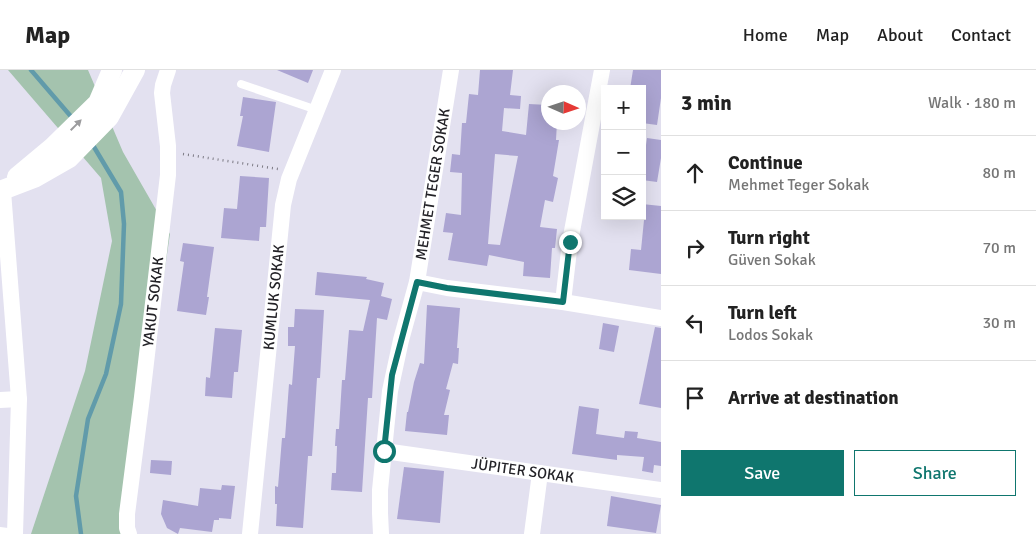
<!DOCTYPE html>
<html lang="en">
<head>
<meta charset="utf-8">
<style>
  :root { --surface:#fff; --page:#f6f6f6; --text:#222; --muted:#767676; --line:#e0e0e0; --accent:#0f766e }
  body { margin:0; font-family:Signika,sans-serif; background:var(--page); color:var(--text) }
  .controls { position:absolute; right:15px; top:15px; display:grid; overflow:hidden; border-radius:0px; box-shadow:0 5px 20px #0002 }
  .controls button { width:45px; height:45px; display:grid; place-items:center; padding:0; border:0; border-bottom:1px solid var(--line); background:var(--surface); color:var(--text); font:25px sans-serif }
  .compass { position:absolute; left:541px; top:15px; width:45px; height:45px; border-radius:50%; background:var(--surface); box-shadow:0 5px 20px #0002; rotate:93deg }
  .stop { position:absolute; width:15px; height:15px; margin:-11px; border:4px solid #0f766e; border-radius:50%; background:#fff }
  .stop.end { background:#0f766e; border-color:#fff; box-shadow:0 1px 5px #0008 }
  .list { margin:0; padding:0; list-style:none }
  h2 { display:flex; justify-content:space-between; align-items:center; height:65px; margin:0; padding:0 20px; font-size:21px }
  h2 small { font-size:16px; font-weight:400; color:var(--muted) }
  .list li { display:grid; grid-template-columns:32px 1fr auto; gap:15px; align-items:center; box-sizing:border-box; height:75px; padding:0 20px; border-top:1px solid var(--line) }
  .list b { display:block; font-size:19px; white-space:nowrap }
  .list p { margin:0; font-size:16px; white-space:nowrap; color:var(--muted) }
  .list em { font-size:16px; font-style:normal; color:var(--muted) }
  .actions { display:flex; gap:10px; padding:15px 20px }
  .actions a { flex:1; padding:11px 0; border:1px solid var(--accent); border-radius:0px; text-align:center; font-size:18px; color:var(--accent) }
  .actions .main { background:var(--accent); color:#fff }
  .icon { flex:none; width:28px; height:28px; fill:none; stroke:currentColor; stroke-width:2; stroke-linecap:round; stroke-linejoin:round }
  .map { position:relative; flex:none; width:661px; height:464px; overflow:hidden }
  header { display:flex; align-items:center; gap:30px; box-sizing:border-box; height:70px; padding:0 25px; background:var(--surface); border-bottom:1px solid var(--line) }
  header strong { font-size:24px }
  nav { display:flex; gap:28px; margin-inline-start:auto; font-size:18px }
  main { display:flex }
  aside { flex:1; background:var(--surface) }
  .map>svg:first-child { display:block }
  .green { fill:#a4c3ae }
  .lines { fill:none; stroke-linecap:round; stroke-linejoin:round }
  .stream { stroke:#619baa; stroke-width:4.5 }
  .building { fill:#aca5d2; fill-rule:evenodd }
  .path { stroke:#7d7b85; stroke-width:2.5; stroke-dasharray:1 4; stroke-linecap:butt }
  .service { stroke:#fff; stroke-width:8 }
  .minor { stroke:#fff; stroke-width:16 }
  .tertiary { stroke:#fff; stroke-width:20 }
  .oneway { fill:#9c9c9e }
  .route { stroke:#0f766e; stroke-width:6 }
  .labels { text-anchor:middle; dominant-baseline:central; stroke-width:4; stroke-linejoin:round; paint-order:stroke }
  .street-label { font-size:15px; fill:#232227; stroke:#fff }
</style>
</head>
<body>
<header>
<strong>Map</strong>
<nav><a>Home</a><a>Map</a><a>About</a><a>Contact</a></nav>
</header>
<main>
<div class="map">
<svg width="661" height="464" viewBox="0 0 661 464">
  <rect width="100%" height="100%" fill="#e3e1f0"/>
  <polygon class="green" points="8,0 88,0 123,82 170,164 158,246 122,464 31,464 85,301 112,171 101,108"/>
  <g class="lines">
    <g class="stream">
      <polyline points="31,0 74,50"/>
      <polyline points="81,464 76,426 88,349 106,304 121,234 124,154 121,122 91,72"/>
    </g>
  </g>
  <g class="building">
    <polygon points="277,0 313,0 308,13"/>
    <path d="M480 0H513L510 25 521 26 520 39 504 38 502 61 526 65 529 34 548 35V52H557L556 70H559L553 106 558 108 553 132 545 130 540 157 557 159 555 178H552L550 208 523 206 524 192 489 185 487 196 448 190 453 163 443 162 446 143 461 145 462 103 450 102 452 84 460 85 462 53H466L469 24 478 25ZM495 84 518 86 500 175 488 174Z"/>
    <polygon points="633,0 661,0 661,28 657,55 642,53 642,19 630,19"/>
    <polygon points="243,27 276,32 269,82 237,76 243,46 240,46"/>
    <polygon points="647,68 661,70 661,88 657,112 642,110 642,82 645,82"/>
    <polygon points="240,106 269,108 266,157 260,157 259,171 221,168 224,138 237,139"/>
    <polygon points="642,134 661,136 661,204 629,200 631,179 641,180 644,150 642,150"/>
    <polygon points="183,173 214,177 207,227 209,227 206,245 177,241 184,192 180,191"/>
    <polygon points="317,202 367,207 366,209 384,213 381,226 392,229 387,250 377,248 372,328 368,328 362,422 331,420 332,403 336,403 337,376 335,376 336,359 339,359 342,310 345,310 349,260 363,261 370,230 315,225"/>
    <polygon points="427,235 460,238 457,278 459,278 458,294 453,293 446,319 450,320 444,345 449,345 447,365 405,361 407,342 408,342 414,312 420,293 424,294"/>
    <polygon points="295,239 324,240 320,308 317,308 312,386 308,386 303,458 276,456 277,434 275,434 275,416 278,417 282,368 285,368 289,314 292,315 295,276 288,276 288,257 294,257"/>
    <polygon points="603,253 619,256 614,282 599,279"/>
    <polygon points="655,257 661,258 661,338 639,334"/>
    <polygon points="215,258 242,260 238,302 234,302 232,328 205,326 206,307 210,308"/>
    <polygon points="579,336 599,339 596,364 624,368 625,361 638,362 637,368 661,372 661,396 654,395 653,403 642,401 644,387 617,385 617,390 572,384"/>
    <polygon points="151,390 172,391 171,405 150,403"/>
    <polygon points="404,397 444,401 440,453 397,449"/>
    <polygon points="222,415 235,416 231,449 219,448 219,450 214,450 212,462 180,458 178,464 167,458 161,444 163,430 198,436 200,418 221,420"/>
    <polygon points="611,426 661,435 656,463 607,456"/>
  </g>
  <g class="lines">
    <polyline class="path" points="183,84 278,99"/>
    <g class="service">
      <polyline points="241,14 317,40"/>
      <polyline points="0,461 15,463"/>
    </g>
    <g class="minor">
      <polyline points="3,121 19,329 15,464"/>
      <polyline points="417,212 447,218 563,232 661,248"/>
      <polyline points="563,232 570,172 602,0"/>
      <polyline points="0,330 19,329"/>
      <path id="s1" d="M384 381 661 420"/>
      <path id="s2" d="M129 464 127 458V444L142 327 168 105V76L162 23 163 15 168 0"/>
      <path id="s3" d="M250 464 283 135 289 109 333 0"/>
      <path id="s4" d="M381 464 380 443V420L390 321 401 270 417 212 451 0"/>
      <polyline points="532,464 540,403"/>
    </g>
    <g class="tertiary">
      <polyline points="17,107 53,77 98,33 112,0"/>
      <polyline points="0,121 34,108 69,88 109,47 135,0"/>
    </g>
  </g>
  <defs><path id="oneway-solid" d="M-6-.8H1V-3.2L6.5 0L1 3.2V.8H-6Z" transform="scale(1.25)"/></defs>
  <use class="oneway" href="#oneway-solid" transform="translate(76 55) rotate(-45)"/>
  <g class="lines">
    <polyline class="route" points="384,381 392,305 417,212 447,218 563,232 570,172"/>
  </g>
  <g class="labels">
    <g class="street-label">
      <text stroke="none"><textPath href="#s4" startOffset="355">MEHMET TEGER SOKAK</textPath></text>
      <text stroke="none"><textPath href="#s3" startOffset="238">KUMLUK SOKAK</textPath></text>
      <text stroke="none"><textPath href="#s2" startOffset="234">YAKUT SOKAK</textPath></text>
      <text stroke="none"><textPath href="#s1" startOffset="140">JÜPITER SOKAK</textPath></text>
    </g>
  </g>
</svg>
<div class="controls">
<button>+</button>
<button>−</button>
<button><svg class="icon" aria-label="layers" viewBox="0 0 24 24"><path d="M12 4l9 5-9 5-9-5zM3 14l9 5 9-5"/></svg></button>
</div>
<svg class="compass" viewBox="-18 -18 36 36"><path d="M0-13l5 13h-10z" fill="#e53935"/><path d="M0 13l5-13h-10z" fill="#767676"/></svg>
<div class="stop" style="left:384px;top:381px"></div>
<div class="stop end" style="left:570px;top:172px"></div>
</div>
<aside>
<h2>3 min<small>Walk · 180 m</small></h2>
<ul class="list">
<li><svg class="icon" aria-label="ahead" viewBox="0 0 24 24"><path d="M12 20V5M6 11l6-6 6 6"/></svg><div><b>Continue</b><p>Mehmet Teger Sokak</p></div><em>80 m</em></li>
<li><svg class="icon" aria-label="right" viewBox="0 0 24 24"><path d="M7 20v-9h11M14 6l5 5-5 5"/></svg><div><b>Turn right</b><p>Güven Sokak</p></div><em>70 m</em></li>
<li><svg class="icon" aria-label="left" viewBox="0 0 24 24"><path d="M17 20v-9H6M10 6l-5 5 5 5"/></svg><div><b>Turn left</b><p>Lodos Sokak</p></div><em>30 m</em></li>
<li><svg class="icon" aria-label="arrive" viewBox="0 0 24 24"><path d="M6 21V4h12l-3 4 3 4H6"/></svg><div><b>Arrive at destination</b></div></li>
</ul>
<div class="actions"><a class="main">Save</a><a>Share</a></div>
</aside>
</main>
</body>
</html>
